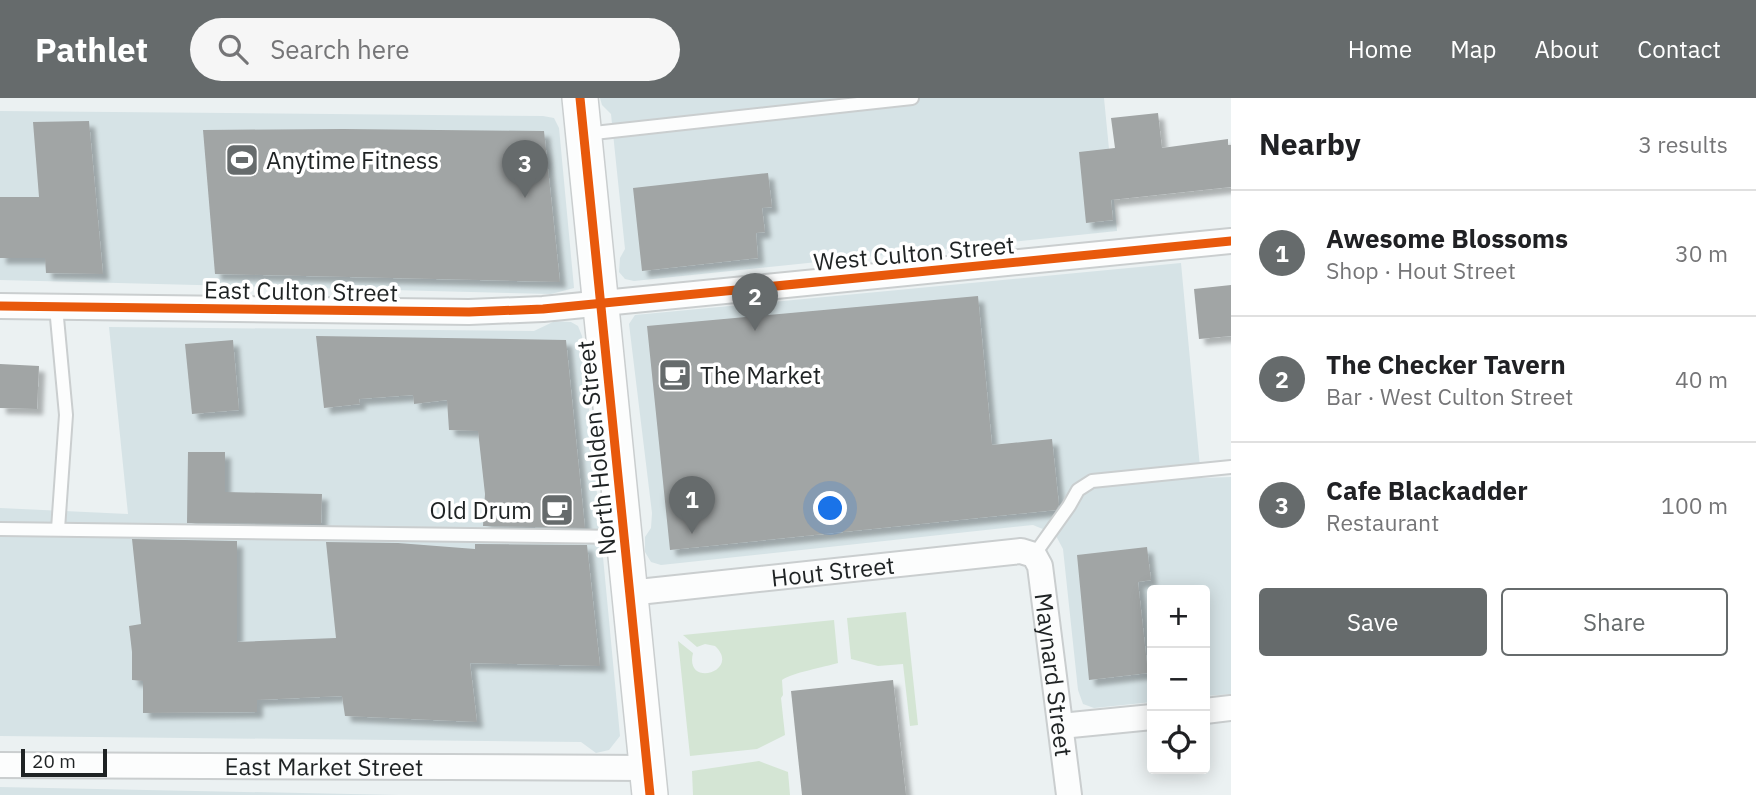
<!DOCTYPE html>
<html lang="en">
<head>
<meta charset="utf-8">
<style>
  :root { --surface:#fff; --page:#f6f6f6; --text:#202124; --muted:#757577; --line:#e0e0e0; --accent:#666b6c }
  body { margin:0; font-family:"IBM Plex Sans",sans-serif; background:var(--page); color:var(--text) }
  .controls { position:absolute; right:21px; bottom:21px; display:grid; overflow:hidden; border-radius:7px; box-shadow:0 4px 18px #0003 }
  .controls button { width:63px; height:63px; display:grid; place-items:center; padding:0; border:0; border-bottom:2px solid var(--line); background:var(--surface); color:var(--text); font:35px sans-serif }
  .scale { position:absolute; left:21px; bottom:18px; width:86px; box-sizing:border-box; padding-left:7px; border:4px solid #1f2324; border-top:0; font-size:19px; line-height:24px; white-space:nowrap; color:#1f2324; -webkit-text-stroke:5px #fff; paint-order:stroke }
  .you { position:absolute; left:831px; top:411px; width:24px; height:24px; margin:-18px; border:5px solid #fff; border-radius:50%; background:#1a73e8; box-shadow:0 0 0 10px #1a73e833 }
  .badge { display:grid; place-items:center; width:46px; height:46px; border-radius:50%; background:var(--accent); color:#fff; font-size:23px; font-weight:700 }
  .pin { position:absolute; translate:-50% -58px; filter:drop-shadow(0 2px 4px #0008) }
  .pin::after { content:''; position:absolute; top:37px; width:24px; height:21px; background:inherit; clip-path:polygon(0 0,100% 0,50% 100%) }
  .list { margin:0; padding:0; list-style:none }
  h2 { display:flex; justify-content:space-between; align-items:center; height:91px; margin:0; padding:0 28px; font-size:30px }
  h2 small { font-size:23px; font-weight:400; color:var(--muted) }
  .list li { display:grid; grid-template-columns:46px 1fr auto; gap:21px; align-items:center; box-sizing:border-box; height:126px; padding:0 28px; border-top:2px solid var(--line) }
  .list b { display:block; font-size:26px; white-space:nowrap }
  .list p { margin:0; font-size:23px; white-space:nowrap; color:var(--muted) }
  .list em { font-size:23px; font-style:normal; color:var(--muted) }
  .actions { display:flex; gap:14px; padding:21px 28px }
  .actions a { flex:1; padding:16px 0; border:2px solid var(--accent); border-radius:7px; text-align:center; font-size:24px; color:var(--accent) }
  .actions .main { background:var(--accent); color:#fff }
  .icon { flex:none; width:38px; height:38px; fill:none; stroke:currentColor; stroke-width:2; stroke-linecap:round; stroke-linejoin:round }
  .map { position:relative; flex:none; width:1231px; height:697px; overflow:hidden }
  header { display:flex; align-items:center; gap:42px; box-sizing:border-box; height:98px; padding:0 35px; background:var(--accent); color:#fff }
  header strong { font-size:33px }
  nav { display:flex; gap:38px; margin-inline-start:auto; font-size:24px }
  .search { width:490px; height:63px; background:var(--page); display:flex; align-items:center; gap:18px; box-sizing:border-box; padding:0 24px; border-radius:38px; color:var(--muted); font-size:26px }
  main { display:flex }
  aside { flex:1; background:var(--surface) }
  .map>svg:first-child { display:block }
  .built { fill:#d6e3e6 }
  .green { fill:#d4e5d4 }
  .building { fill:#a1a5a5; filter:url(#shadow) }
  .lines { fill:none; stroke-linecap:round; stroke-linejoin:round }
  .lane-casing { stroke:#cacecf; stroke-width:16 }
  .street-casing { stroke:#cacecf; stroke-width:28 }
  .secondary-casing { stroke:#cacecf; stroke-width:38 }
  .lane { stroke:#fcfdfd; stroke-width:12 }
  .street { stroke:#fcfdfd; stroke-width:24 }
  .secondary { stroke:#fcfdfd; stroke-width:35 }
  .cycleway-casing { stroke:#fff; stroke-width:13 }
  .cycleway { stroke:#e8590c; stroke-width:9 }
  .labels { text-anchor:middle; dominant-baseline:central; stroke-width:7; stroke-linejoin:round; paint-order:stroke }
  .poi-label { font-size:24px; fill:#1f2324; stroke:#fff; text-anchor:start }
  .street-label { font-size:24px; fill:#1f2324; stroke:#fff }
</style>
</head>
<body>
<header>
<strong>Pathlet</strong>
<div class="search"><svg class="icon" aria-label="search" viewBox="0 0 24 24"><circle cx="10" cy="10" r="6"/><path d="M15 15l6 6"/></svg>Search here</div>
<nav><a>Home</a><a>Map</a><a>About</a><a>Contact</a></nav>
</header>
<main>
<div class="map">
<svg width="1231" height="697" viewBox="0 0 1231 697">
  <defs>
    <filter id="shadow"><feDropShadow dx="6" dy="6" stdDeviation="2" flood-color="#0004"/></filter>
  </defs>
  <rect width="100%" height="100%" fill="#ebf1f2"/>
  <g class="built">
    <polygon points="600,0 1104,0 1117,133 634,183 625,181 619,174 620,160 625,151 611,16 602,7"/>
    <polygon points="0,13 543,18 554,20 559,30 574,190 551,196 0,182"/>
    <polygon points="1181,165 1201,380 1231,379 1231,596 1205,598 1205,492 1152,492 1152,604 1094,610 1083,606 1078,592 1063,451 1055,436 1033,427 661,467 651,464 645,454 645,439 651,430 652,415 629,226 635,217"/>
    <polygon points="555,223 571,224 578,228 582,238 620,638 609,652 596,655 581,644 0,638 0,410 128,416 109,229 534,233"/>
    <polygon points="0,689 399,697 0,697"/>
  </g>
  <g class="green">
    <polygon points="906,514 918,627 910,628 903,566 878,568 851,561 847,520"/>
    <path d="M834 522 838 565C825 569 791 575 782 582L783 597 781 600 785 637 757 651 690 658 678 543 693 555C684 591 742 573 715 548L705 546 697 549 683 537Z"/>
    <polygon points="759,663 788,674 790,697 693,697 692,673"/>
  </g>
  <g class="building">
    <polygon points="1158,15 1162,50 1228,41 1228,47 1231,47 1231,89 1111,102 1113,122 1086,125 1079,54 1115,50 1111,20"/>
    <polygon points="89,23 103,176 46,175 45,160 0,160 0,99 39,99 33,24"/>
    <polygon points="343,31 544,33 560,184 215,176 203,32"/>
    <polygon points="768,75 772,109 762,110 765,134 756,135 758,160 642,173 633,90"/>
    <polygon points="1231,187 1231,238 1199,241 1194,191"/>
    <polygon points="978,198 992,347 1052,341 1059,407 1056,412 670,452 647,228"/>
    <polygon points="316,238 566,242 585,430 483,428 485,396 478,333 449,332 447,302 414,306 413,297 359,301 360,306 324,310"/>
    <polygon points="233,242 239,312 192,316 185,246"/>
    <polygon points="0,266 39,268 37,311 0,310"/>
    <polygon points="188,354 225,354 225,394 322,396 321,426 187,425"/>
    <polygon points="132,441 237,443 237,544 336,540 326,444 398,445 475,451 475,446 587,447 600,568 470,565 477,624 345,618 342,598 257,602 257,614 143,615 143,583 132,582 132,554 129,528 141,526"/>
    <polygon points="1147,449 1151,482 1138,484 1148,575 1089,582 1077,457"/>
    <polygon points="893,582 906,697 802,697 791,593"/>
  </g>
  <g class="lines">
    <defs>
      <g id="lane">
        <polyline points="585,36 912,0"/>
        <polyline points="56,209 66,317 58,431"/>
        <polyline points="0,431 624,439"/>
        <polyline points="1034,457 1069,408 1078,392 1092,383 1231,369"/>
      </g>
      <g id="street">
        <polyline points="0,208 469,214 543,211 1231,143"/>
        <path id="s1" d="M629 495 1021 453 1034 457 1040 468 1069 697"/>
        <polyline points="1205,613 1231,610"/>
        <polyline points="1061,628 1152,619"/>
        <path id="s2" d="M0 667 648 670"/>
      </g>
      <polyline id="secondary" points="580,0 650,697"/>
    </defs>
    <use href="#lane" class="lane-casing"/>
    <use href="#street" class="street-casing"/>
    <use href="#secondary" class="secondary-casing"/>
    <use href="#lane" class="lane"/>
    <use href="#street" class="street"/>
    <use href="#secondary" class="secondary"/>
    <defs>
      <g id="cycleway">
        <polyline points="580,0 650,697"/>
        <polyline points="0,208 469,214 543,211 1231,143"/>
      </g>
    </defs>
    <use href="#cycleway" class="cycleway-casing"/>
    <use href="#cycleway" class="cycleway"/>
  </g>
  <defs>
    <symbol id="stadium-square" viewBox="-11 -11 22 22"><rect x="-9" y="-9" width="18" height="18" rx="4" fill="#666b6c" stroke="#fff"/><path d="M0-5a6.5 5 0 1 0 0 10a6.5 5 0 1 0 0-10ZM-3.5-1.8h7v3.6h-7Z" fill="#fff"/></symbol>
    <symbol id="cafe-square" viewBox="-11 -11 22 22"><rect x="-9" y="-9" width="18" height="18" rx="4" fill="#666b6c" stroke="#fff"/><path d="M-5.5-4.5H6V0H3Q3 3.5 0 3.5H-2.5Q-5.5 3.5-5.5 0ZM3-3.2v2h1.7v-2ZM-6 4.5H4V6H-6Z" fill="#fff"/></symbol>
  </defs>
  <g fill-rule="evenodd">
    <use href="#stadium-square" x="223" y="43" width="38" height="38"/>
    <use href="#cafe-square" x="656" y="258" width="38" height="38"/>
    <use href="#cafe-square" x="538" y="393" width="38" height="38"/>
  </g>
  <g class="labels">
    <g class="poi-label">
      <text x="266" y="62">Anytime Fitness</text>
      <text x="700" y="277">The Market</text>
      <text x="532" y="412" text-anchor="end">Old Drum</text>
    </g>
    <g class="street-label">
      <text transform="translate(914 155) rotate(-5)">West Culton Street</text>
      <text transform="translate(301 193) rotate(1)">East Culton Street</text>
      <text transform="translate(596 350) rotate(-96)">North Holden Street</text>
      <text stroke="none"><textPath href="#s1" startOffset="205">Hout Street</textPath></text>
      <text stroke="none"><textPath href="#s1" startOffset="530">Maynard Street</textPath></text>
      <text stroke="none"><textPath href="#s2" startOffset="324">East Market Street</textPath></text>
    </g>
  </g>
</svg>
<div class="controls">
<button>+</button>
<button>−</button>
<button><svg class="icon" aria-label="locate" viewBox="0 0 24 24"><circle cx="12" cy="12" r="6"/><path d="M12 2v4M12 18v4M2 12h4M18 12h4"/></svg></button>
</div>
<div class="scale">20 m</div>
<div class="you"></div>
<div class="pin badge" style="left:692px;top:436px">1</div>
<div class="pin badge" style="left:755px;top:233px">2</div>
<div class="pin badge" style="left:525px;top:100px">3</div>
</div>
<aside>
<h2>Nearby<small>3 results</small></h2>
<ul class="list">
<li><span class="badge">1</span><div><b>Awesome Blossoms</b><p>Shop · Hout Street</p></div><em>30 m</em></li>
<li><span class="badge">2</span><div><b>The Checker Tavern</b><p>Bar · West Culton Street</p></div><em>40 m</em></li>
<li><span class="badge">3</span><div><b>Cafe Blackadder</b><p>Restaurant</p></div><em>100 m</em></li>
</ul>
<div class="actions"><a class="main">Save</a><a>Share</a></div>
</aside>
</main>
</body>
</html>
